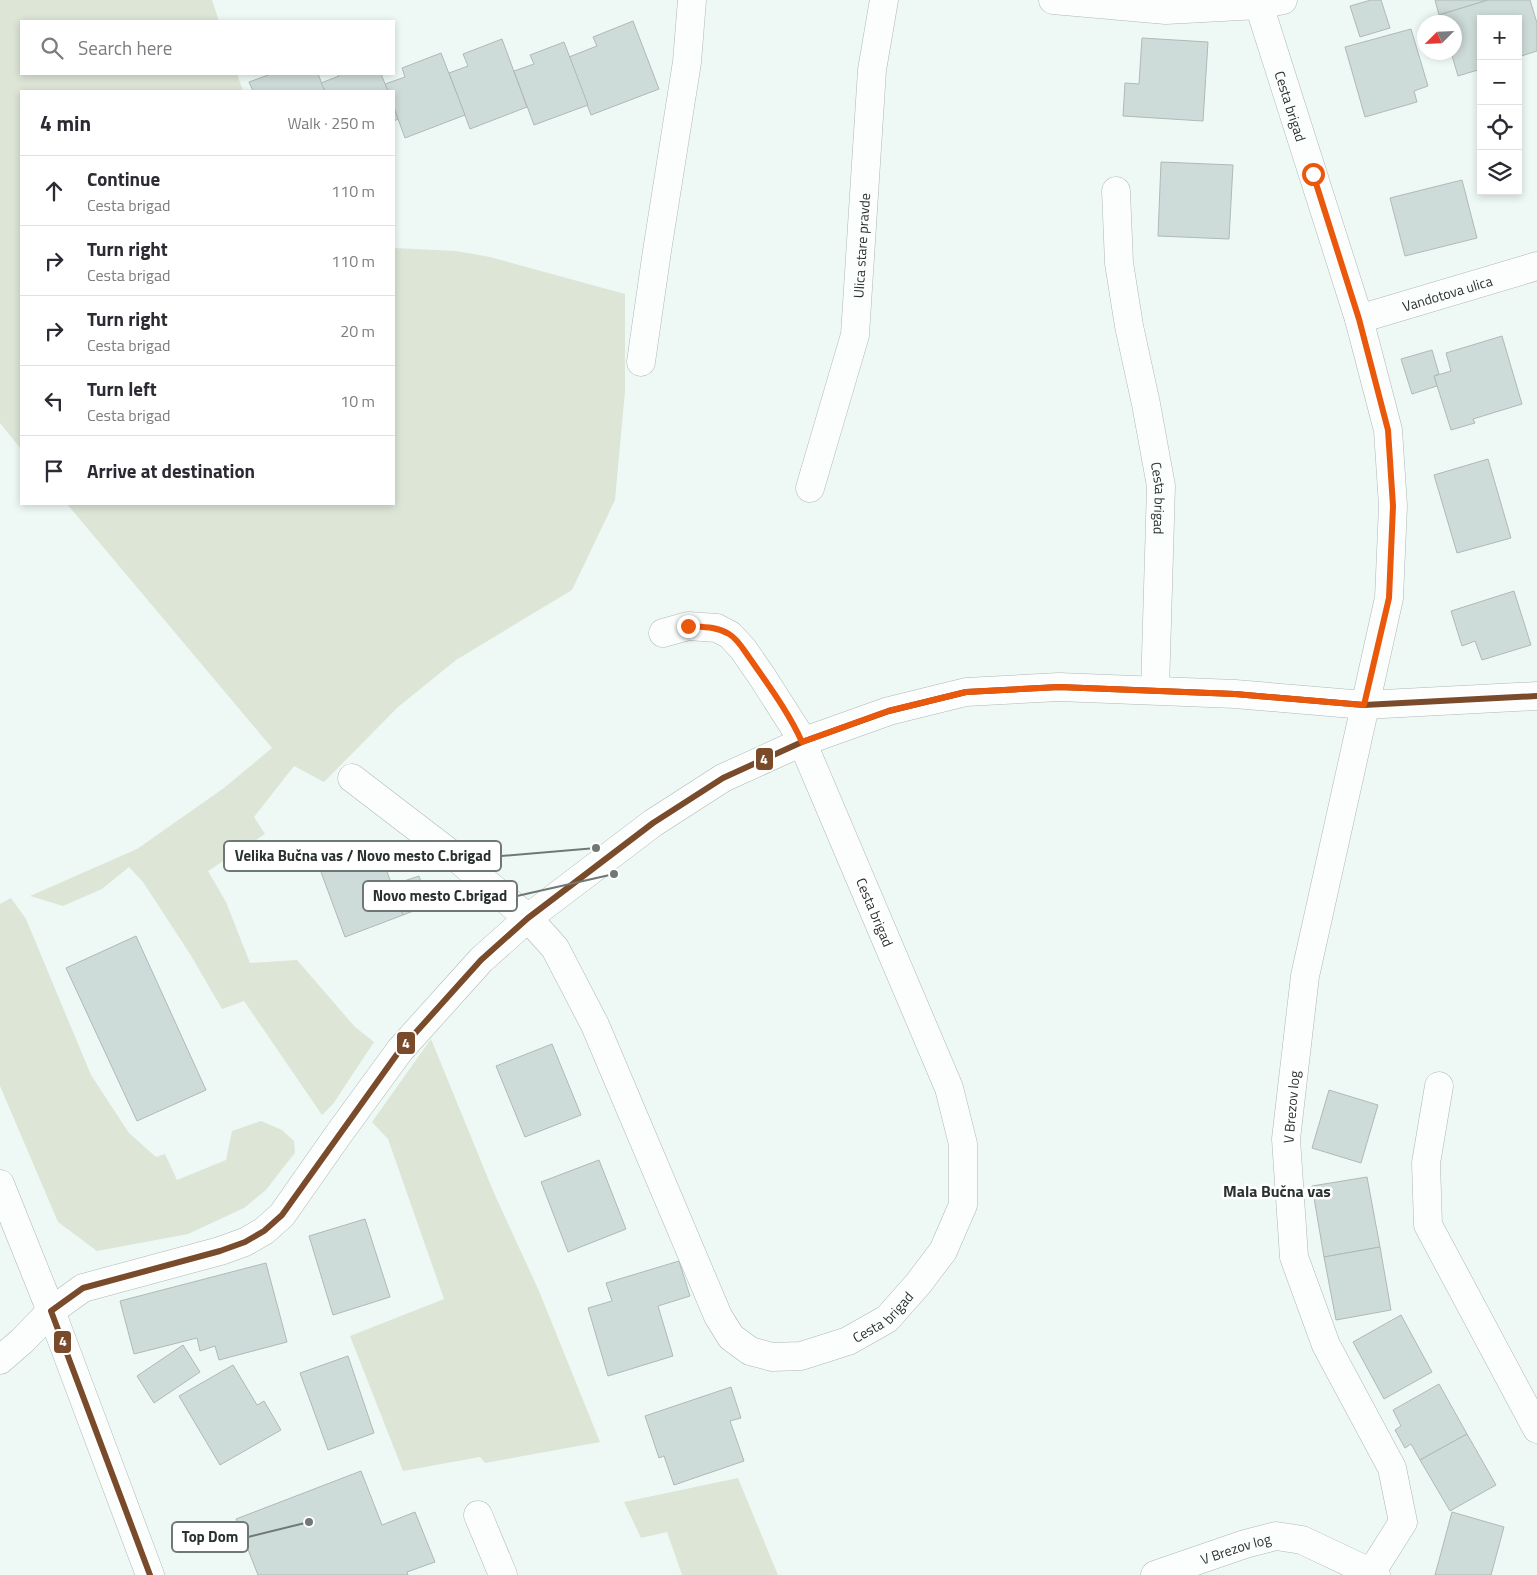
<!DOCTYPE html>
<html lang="en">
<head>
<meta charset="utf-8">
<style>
  :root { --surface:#fff; --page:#f7f7f7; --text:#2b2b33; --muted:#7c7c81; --line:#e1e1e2 }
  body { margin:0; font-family:"Titillium Web",sans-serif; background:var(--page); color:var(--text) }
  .controls { position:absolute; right:15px; top:15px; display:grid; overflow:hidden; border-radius:0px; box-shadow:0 2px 8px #0003 }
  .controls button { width:45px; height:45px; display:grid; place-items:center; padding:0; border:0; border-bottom:1px solid var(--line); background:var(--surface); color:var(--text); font:25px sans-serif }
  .compass { position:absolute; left:1417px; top:15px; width:45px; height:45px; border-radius:50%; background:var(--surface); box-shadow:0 2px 8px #0003; rotate:246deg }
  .stop { position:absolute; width:15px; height:15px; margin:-11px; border:4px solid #ea580c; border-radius:50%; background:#fff }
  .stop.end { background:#ea580c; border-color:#fff; box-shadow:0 1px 5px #0008 }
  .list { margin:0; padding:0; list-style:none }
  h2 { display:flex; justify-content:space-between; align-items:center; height:65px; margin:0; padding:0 20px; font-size:21px }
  h2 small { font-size:16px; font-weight:400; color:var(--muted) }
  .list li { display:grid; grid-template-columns:32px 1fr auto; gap:15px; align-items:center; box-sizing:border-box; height:70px; padding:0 20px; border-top:1px solid var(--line) }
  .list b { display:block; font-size:19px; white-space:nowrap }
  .list p { margin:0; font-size:16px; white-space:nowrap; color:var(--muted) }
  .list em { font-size:16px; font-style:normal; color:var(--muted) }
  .icon { flex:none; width:28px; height:28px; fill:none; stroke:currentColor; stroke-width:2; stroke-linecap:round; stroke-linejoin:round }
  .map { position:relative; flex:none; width:1537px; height:1575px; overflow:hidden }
  .search { position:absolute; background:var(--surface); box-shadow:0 2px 8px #0003; left:20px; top:20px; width:375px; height:55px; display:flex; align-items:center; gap:12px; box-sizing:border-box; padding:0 18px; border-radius:0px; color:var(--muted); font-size:19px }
  .panel { position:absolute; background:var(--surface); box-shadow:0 2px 8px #0003; left:20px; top:90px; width:375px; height:415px; border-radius:0px }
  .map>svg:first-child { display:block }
  .green { fill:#dde5d7 }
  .building { fill:#cddbd9; stroke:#b0b9b7 }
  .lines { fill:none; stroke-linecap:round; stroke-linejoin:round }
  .street-casing { stroke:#afb7b4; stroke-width:29 }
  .secondary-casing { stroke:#afb7b4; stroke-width:29 }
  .street { stroke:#fcfefe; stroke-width:28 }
  .secondary { stroke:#fcfefe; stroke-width:28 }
  .bus-1-casing { stroke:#fff; stroke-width:10 }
  .bus-1 { stroke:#7a4b2a; stroke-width:6 }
  .route { stroke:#ea580c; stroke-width:6 }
  .labels { text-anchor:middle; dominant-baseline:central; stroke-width:5; stroke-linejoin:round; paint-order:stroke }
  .street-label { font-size:14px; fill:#2a322f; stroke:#fff }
  .quarter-label { font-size:16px; font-weight:bold; fill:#2a322f; stroke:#fff }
  .leader { fill:none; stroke:#6f7874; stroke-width:2 }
  .callout-dot { fill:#6f7874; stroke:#fff; stroke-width:2 }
  .callout { fill:#fff; stroke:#6f7874; stroke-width:2 }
  .callout-label { font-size:15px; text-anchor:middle; font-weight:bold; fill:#2a322f }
  .line-badge { stroke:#fff; stroke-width:2 }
  .badge-label { font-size:14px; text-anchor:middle; font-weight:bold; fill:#fff }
</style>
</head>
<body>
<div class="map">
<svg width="1537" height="1575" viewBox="0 0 1537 1575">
  <rect width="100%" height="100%" fill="#eef9f5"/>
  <g class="green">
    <polygon points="0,0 212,0 219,21 21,21 21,74 237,74 243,91 21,91 21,449 0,423"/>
    <polygon points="394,248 456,251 490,257 625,294 625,391 615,500 572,590 456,660 398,707 324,782 294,766 254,817 265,834 208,871 226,902 250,963 297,960 355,1027 374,1042 333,1104 322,1115 244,1001 222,1009 190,954 143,882 129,867 102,889 63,906 30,896 137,849 224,788 272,748 67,504 394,504"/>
    <polygon points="11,898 26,919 91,1075 129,1133 156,1157 165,1154 177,1180 226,1160 232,1131 261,1121 282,1130 294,1141 295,1153 286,1164 266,1190 244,1208 188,1234 97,1251 58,1222 0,1086 0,904"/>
    <polygon points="431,1039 494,1193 539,1291 600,1442 485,1463 480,1457 403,1471 350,1336 444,1299 388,1139 372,1122"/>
    <polygon points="738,1478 778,1575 682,1575 667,1532 641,1538 624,1502"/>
  </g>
  <g class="building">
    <polygon points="1371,0 1381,0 1390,28 1360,37 1350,6"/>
    <polygon points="1435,0 1488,0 1439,15"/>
    <polygon points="1488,0 1530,0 1537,23 1537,51 1518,57 1518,19 1481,19 1481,69 1458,76 1451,52 1454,52 1454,22 1442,22 1439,15"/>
    <polygon points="633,21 659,89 591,115 569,57 597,46 593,37"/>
    <polygon points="1411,29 1428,86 1414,91 1417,102 1365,117 1345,47"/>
    <polygon points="1142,38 1208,42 1203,121 1123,116 1125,83 1139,84"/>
    <polygon points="502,39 527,107 470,129 449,73 468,66 463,54"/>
    <polygon points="564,42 588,105 534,125 514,71 534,64 530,55"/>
    <polygon points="441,53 465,115 405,138 394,108 394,91 388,91 385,84 405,77 402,68"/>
    <polygon points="271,74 318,74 325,91 253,91 249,82"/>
    <polygon points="338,74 381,74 388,91 325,91 321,83 339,76"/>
    <polygon points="394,108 398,119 394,121"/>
    <polygon points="1161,162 1233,165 1229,239 1158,236"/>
    <polygon points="1462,180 1477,238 1405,256 1390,198"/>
    <polygon points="1502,336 1522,404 1473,419 1475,423 1451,430 1434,376 1451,371 1446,353"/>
    <polygon points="1432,350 1439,374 1434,376 1437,386 1412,394 1401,359"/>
    <polygon points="1488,459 1511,538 1457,553 1434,475"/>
    <polygon points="1514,591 1531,645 1482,660 1475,641 1462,646 1451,611"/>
    <polygon points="376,842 403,915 345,937 318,864"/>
    <polygon points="419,876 429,905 403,915 392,885"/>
    <polygon points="136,936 206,1090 137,1121 66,968"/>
    <polygon points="552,1044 581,1115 525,1137 496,1066"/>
    <polygon points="1329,1090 1378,1105 1361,1163 1312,1148"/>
    <polygon points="599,1160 626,1229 568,1252 541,1182"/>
    <polygon points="1367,1177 1380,1247 1324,1257 1312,1186"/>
    <polygon points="365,1219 390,1297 333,1315 309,1236"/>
    <polygon points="1380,1247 1391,1310 1336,1320 1324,1257"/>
    <polygon points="679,1261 690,1296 658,1306 673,1356 608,1376 588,1308 612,1301 606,1283"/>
    <polygon points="266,1263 287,1342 219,1360 215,1346 200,1351 197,1338 134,1354 120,1301"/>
    <polygon points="1401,1315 1432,1372 1384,1399 1353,1342"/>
    <polygon points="183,1345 200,1372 154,1403 137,1376"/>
    <polygon points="348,1356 374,1433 328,1450 300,1373"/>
    <polygon points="233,1365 257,1405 264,1401 281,1430 220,1465 179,1396"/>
    <polygon points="1439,1384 1467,1434 1420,1460 1411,1444 1405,1448 1395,1430 1401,1426 1393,1410"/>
    <polygon points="731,1387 741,1418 730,1421 744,1461 674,1485 664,1456 659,1458 645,1416"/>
    <polygon points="1467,1434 1496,1485 1450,1511 1420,1460"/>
    <polygon points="361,1471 382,1525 415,1512 435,1562 407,1572 408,1575 258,1575 236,1519"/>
    <polygon points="1452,1512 1504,1527 1491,1575 1435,1575"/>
  </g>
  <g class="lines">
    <defs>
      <g id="street">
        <polyline points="1053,0 1166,10 1259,5 1283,0"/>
        <path id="s1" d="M1259 5 1359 319 1388 430 1393 506 1389 598 1305 976 1286 1139 1294 1257 1326 1345 1392 1468 1403 1522 1371 1573"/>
        <path id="s2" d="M1116 191 1119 263 1129 326 1146 404 1161 486 1155 690"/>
        <path id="s3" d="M1359 319 1537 266"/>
        <polyline points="641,362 657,251 687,62 692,0"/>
        <path id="s4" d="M810 488 855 335 872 70 884 0"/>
        <path id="s5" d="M352 778 459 860 528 918 555 948 595 1025 718 1316 731 1337 750 1351 772 1357 801 1356 848 1341 887 1319 918 1284 943 1251 963 1205V1144L949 1088 809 758 798 733 763 678 743 649 730 635 717 628 688 626 663 633"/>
        <polyline points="1439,1086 1426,1163 1428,1225 1537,1429"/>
        <polyline points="0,1360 22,1341 51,1311 83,1288 220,1251 245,1242 264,1231 282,1215 338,1135 400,1050 481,960 528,918 653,823 723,778 802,742 889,711 966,692 1059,687 1235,694 1364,705 1537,696"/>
        <polyline points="478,1515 503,1575"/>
        <path id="s6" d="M1155 1575 1245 1544 1276 1536 1302 1540 1376 1575"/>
      </g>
      <polyline id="secondary" points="0,1184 51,1311 150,1575"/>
    </defs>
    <use href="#street" class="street-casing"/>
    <use href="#secondary" class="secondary-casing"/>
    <use href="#street" class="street"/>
    <use href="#secondary" class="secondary"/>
    <defs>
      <polyline id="bus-1" points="150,1575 51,1311 83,1288 220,1251 245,1242 264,1231 282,1215 400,1050 481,960 528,918 653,823 723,778 802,742 889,711 966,692 1059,687 1235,694 1364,705 1537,696"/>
    </defs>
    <use href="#bus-1" class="bus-1-casing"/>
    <use href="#bus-1" class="bus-1"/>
  </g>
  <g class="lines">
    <path class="route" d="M688 626C702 627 716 626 729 634 738 639 745 652 751 660 769 686 789 713 802 742L888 711 966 692 1059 687 1235 694 1364 705 1389 598 1393 506 1388 430 1359 319 1313 174"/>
  </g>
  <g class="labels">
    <g class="street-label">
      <text stroke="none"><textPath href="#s1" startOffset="106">Cesta brigad</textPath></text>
      <text stroke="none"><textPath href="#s4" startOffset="249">Ulica stare pravde</textPath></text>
      <text stroke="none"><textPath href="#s3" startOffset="92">Vandotova ulica</textPath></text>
      <text stroke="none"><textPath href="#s2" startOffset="311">Cesta brigad</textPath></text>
      <text transform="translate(875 912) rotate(67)">Cesta brigad</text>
      <text transform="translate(1291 1107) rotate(-85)">V Brezov log</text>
      <text stroke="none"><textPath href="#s5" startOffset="860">Cesta brigad</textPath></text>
      <text stroke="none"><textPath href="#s6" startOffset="85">V Brezov log</textPath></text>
    </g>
    <g class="quarter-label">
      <text x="1277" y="1191">Mala Bučna vas</text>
    </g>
  </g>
  <path class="leader" d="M596 848L501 856M614 874L517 896M309 1522L248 1537"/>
  <g class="callout-dot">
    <circle cx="596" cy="848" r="5"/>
    <circle cx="614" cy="874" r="5"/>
    <circle cx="309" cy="1522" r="5"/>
  </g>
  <g class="callout">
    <rect x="224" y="841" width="277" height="30" rx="5"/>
    <rect x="363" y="881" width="154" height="30" rx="5"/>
    <rect x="172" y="1522" width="76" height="30" rx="5"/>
  </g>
  <g class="callout-label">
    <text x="363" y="861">Velika Bučna vas / Novo mesto C.brigad</text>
    <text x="440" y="901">Novo mesto C.brigad</text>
    <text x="210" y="1542">Top Dom</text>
  </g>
  <g class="line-badge">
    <rect x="755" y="747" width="19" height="24" rx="5" fill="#7a4b2a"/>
    <rect x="396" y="1031" width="20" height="24" rx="5" fill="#7a4b2a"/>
    <rect x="53" y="1330" width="19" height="24" rx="5" fill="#7a4b2a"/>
  </g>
  <g class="badge-label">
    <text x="764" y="764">4</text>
    <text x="406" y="1048">4</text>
    <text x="63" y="1346">4</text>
  </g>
</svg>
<div class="controls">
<button>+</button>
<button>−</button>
<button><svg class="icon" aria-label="locate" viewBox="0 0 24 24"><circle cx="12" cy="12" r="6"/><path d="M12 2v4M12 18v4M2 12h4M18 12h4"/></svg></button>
<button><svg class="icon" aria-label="layers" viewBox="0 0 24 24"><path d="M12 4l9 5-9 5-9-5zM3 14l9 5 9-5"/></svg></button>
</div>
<svg class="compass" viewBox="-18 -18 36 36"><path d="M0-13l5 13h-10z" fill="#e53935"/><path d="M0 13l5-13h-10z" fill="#7c7c81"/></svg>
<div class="stop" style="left:1313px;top:174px"></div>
<div class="stop end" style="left:688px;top:626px"></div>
<div class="search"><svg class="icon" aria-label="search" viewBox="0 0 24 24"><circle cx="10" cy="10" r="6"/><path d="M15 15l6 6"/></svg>Search here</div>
<section class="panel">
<h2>4 min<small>Walk · 250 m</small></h2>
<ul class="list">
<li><svg class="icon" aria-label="ahead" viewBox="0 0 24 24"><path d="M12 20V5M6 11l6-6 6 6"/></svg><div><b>Continue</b><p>Cesta brigad</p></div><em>110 m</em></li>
<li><svg class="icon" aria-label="right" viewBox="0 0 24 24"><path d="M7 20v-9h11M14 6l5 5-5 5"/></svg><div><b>Turn right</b><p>Cesta brigad</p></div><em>110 m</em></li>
<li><svg class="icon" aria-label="right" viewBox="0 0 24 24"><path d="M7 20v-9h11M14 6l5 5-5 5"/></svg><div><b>Turn right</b><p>Cesta brigad</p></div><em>20 m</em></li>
<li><svg class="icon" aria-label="left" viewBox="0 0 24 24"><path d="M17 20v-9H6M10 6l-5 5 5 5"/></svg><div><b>Turn left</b><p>Cesta brigad</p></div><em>10 m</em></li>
<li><svg class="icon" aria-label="arrive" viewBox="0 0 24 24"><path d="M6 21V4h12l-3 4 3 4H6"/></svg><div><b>Arrive at destination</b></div></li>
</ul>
</section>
</div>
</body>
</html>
